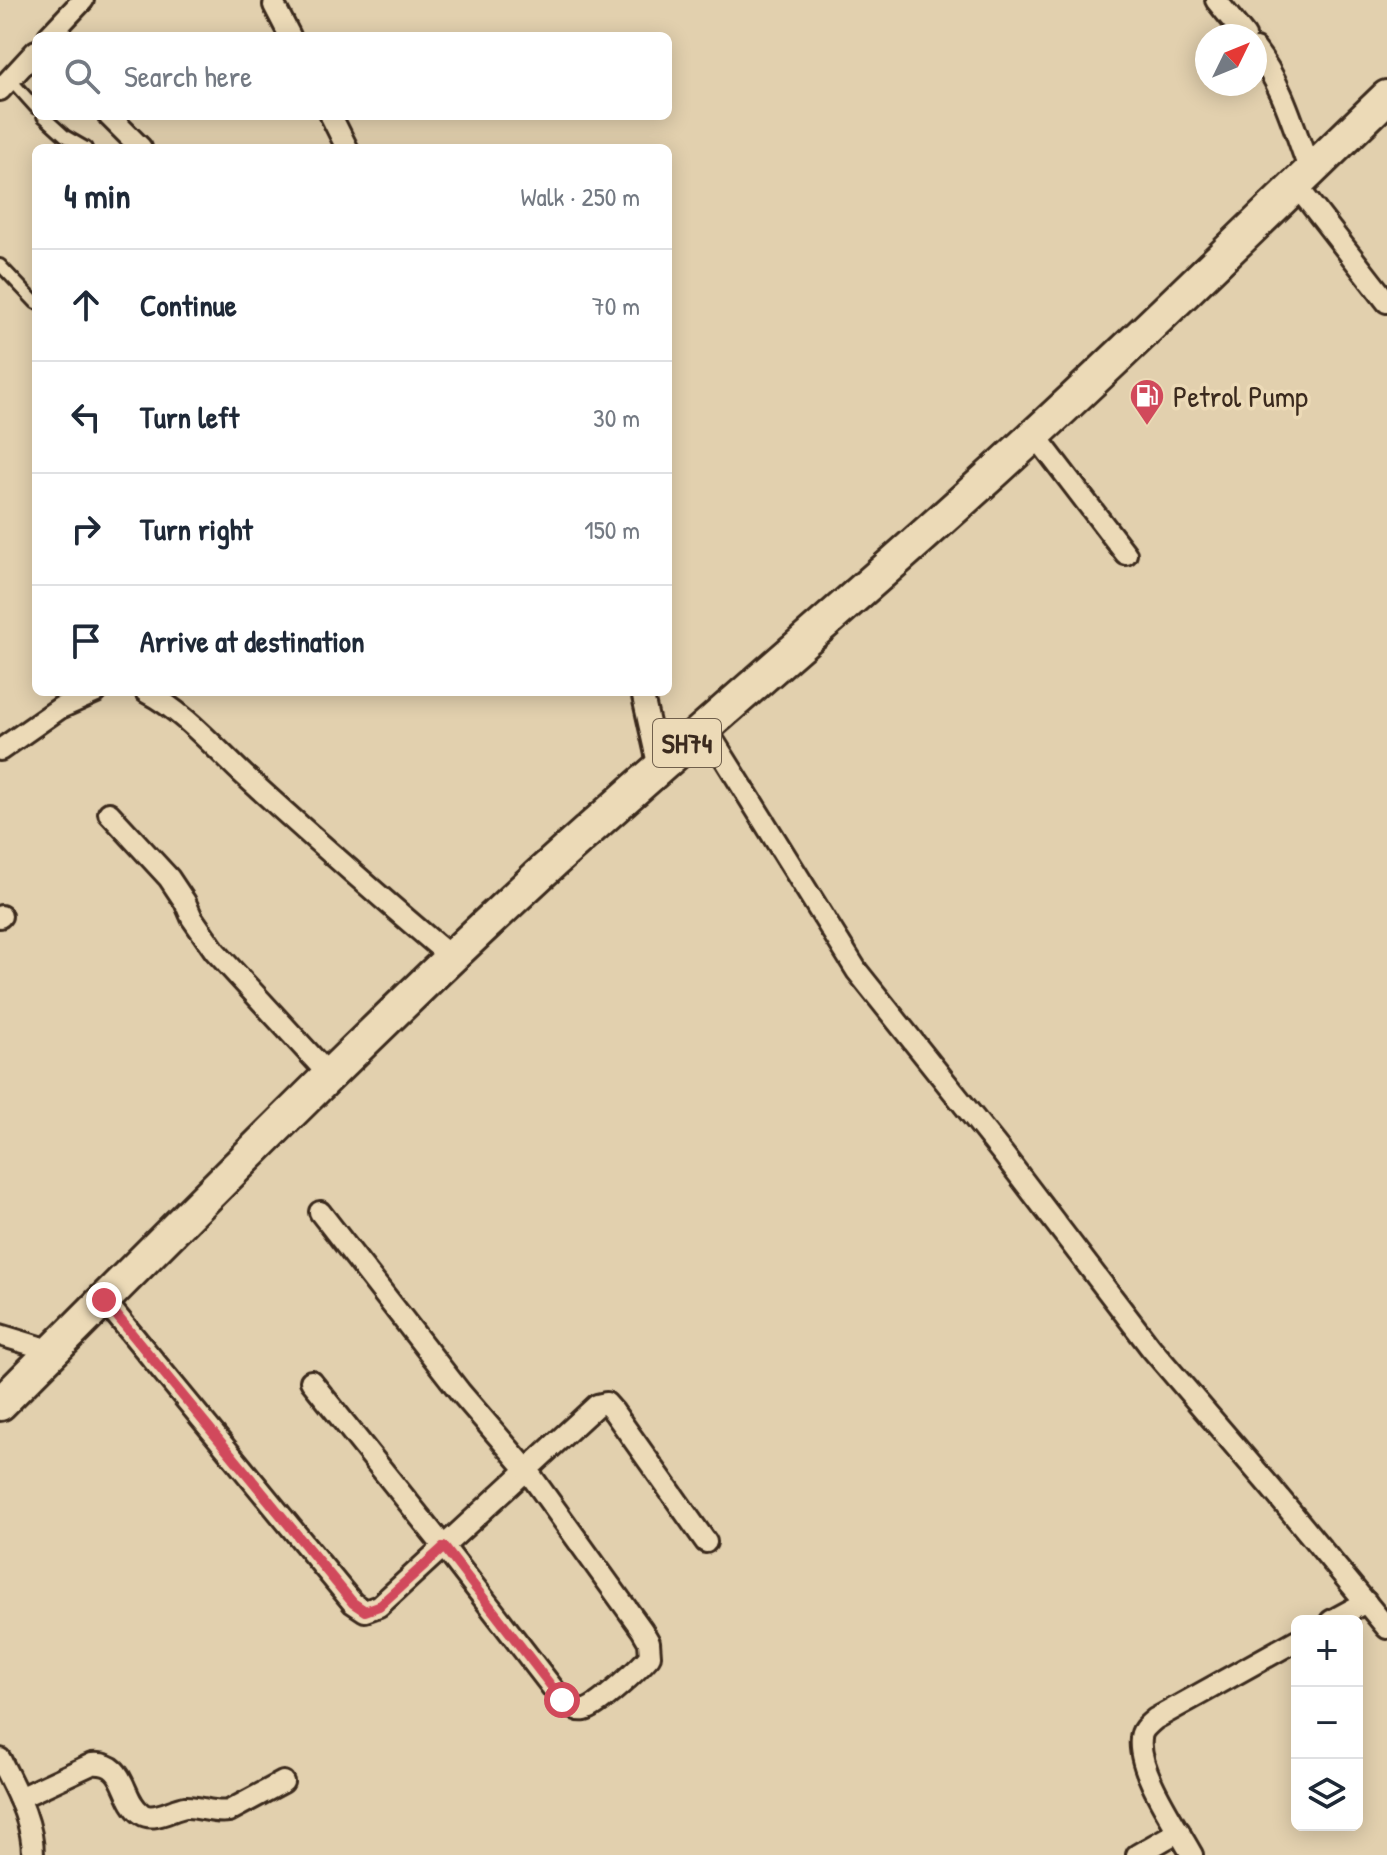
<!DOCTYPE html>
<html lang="en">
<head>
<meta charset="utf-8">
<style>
  :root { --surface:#fff; --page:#f6f6f7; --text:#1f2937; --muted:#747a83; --line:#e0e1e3 }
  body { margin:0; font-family:"Patrick Hand",sans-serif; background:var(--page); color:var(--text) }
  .controls { position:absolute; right:24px; bottom:24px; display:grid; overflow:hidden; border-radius:12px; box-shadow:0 4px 20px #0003 }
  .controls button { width:72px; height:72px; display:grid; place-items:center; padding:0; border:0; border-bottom:2px solid var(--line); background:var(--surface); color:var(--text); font:40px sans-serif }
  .compass { position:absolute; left:1195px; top:24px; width:72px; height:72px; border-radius:50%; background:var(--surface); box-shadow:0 4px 20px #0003; rotate:47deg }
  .stop { position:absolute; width:24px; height:24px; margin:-18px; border:6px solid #d1495b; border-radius:50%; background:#fff }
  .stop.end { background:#d1495b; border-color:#fff; box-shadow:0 2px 8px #0008 }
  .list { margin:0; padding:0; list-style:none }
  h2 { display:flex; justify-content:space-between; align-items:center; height:104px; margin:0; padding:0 32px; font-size:34px }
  h2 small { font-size:26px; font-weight:400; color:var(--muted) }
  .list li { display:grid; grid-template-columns:52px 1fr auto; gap:24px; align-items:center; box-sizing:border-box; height:112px; padding:0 32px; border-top:2px solid var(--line) }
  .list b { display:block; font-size:30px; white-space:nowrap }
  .list em { font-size:26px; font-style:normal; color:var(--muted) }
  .icon { flex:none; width:44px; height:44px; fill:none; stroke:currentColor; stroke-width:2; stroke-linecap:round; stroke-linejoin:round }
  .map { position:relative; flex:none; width:1387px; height:1855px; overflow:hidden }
  .search { position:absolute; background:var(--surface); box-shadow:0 4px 20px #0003; left:32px; top:32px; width:640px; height:88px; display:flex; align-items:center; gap:20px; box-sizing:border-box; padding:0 28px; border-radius:12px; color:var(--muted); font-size:30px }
  .panel { position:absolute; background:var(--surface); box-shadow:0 4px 20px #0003; left:32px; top:144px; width:640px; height:552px; border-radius:12px }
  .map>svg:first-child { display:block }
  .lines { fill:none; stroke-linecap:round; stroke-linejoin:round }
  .service-casing { stroke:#3b2a1e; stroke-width:16 }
  .minor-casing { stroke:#3b2a1e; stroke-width:26 }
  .trunk-casing { stroke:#3b2a1e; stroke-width:38 }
  .service { stroke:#ecdab7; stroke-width:10 }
  .minor { stroke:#ecdab7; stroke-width:20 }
  .trunk { stroke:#ecdab7; stroke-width:32 }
  .route { stroke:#d1495b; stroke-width:10 }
  .labels { text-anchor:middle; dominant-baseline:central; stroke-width:7; stroke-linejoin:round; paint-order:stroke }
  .shield { fill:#ecdab7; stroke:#705f4c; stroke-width:2 }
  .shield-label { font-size:28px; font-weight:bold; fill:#3b2a1e }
  .poi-label { font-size:30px; fill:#3b2a1e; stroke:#ecdab7; text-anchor:start }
</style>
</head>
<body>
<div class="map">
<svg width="1387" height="1855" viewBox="0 0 1387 1855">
  <rect width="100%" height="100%" fill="#e2d0ae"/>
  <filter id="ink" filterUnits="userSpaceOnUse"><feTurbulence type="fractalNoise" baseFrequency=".0125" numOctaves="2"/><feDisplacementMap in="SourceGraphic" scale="16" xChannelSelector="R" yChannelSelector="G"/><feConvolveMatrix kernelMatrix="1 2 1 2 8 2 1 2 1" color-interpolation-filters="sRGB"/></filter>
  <g filter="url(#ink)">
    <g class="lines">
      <defs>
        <g id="service">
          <polyline points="10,79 36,108"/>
          <polyline points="43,116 65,136 86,148"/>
          <polyline points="0,265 36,303"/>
        </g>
        <g id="minor">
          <polyline points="1216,0 1245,36"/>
          <polyline points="274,5 290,36"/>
          <polyline points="49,36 83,0"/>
          <path d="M1255 49C1283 85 1294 129 1310 171"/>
          <polyline points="0,90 36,51"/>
          <polyline points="109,116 141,148"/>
          <polyline points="331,116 347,148"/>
          <polyline points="1296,185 1387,302"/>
          <polyline points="1035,435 1126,554"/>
          <path d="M146 692C184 712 213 746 244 775 312 837 381 898 451 957"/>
          <polyline points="642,692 659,768"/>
          <polyline points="705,727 857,971 1003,1154 1151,1348 1272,1489 1387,1628"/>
          <polyline points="0,750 60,708 96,692"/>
          <polyline points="109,813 169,878 185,902 192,918 215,951 330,1076"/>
          <polyline points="0,917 1,916"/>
          <polyline points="104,1300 353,1603 365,1611 379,1606 597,1405 606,1403 614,1412 706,1542"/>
          <polyline points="0,1335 53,1351"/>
          <path d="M311 1381 444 1547 562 1700C569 1705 576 1712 585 1710 598 1707 640 1668 650 1656L649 1642 642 1630 527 1470 460 1392 320 1212"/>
          <polyline points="1331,1621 1366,1602"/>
          <path d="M0 1759C15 1790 33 1820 33 1855"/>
          <path d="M19 1798 92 1764C128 1761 120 1799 142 1814 154 1822 172 1809 185 1807 200 1806 213 1814 229 1811L283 1782"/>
          <polyline points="1137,1855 1179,1831"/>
          <path d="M1192 1855C1177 1827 1137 1771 1141 1739 1141 1730 1148 1725 1155 1719L1297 1640"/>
        </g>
        <path id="trunk" d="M0 1404C178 1226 355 1045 540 874 682 745 829 622 971 493 1113 365 1249 230 1387 97"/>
      </defs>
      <use href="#service" class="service-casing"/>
      <use href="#minor" class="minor-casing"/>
      <use href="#trunk" class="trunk-casing"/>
      <use href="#service" class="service"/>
      <use href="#minor" class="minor"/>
      <use href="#trunk" class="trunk"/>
    </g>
  </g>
  <g class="lines" filter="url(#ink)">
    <polyline class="route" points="104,1300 353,1603 365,1611 379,1606 444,1547 562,1700"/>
  </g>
  <defs>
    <symbol id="fuel-pin" viewBox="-11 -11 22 30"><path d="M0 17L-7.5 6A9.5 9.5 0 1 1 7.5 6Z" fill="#d1495b" stroke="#ecdab7"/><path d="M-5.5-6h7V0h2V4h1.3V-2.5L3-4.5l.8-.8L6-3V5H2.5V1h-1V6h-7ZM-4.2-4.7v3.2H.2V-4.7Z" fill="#fff"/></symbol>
  </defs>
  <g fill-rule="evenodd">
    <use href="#fuel-pin" x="1127" y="376" width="40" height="54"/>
  </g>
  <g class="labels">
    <rect class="shield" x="653" y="719" width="68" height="48" rx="6"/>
    <g class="shield-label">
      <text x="687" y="743">SH74</text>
    </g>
    <g class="poi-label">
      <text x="1173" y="396">Petrol Pump</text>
    </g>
  </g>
</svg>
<div class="controls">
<button>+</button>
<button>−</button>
<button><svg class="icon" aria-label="layers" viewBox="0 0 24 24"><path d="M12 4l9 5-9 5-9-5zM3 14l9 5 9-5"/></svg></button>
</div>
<svg class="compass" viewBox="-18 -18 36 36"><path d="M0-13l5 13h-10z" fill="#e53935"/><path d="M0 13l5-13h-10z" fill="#747a83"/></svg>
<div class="stop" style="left:562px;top:1700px"></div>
<div class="stop end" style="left:104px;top:1300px"></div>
<div class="search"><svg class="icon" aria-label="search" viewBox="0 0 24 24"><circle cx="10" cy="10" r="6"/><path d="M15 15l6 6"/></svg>Search here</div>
<section class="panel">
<h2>4 min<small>Walk · 250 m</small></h2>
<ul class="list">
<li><svg class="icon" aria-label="ahead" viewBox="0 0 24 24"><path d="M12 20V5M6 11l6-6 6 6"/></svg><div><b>Continue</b></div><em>70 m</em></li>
<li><svg class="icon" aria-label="left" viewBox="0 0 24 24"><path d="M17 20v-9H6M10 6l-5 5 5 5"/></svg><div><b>Turn left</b></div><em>30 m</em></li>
<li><svg class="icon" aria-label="right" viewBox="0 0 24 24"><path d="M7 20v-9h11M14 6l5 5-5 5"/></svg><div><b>Turn right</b></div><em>150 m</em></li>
<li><svg class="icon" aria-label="arrive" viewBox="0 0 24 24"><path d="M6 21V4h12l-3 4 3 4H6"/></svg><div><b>Arrive at destination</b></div></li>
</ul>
</section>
</div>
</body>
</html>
